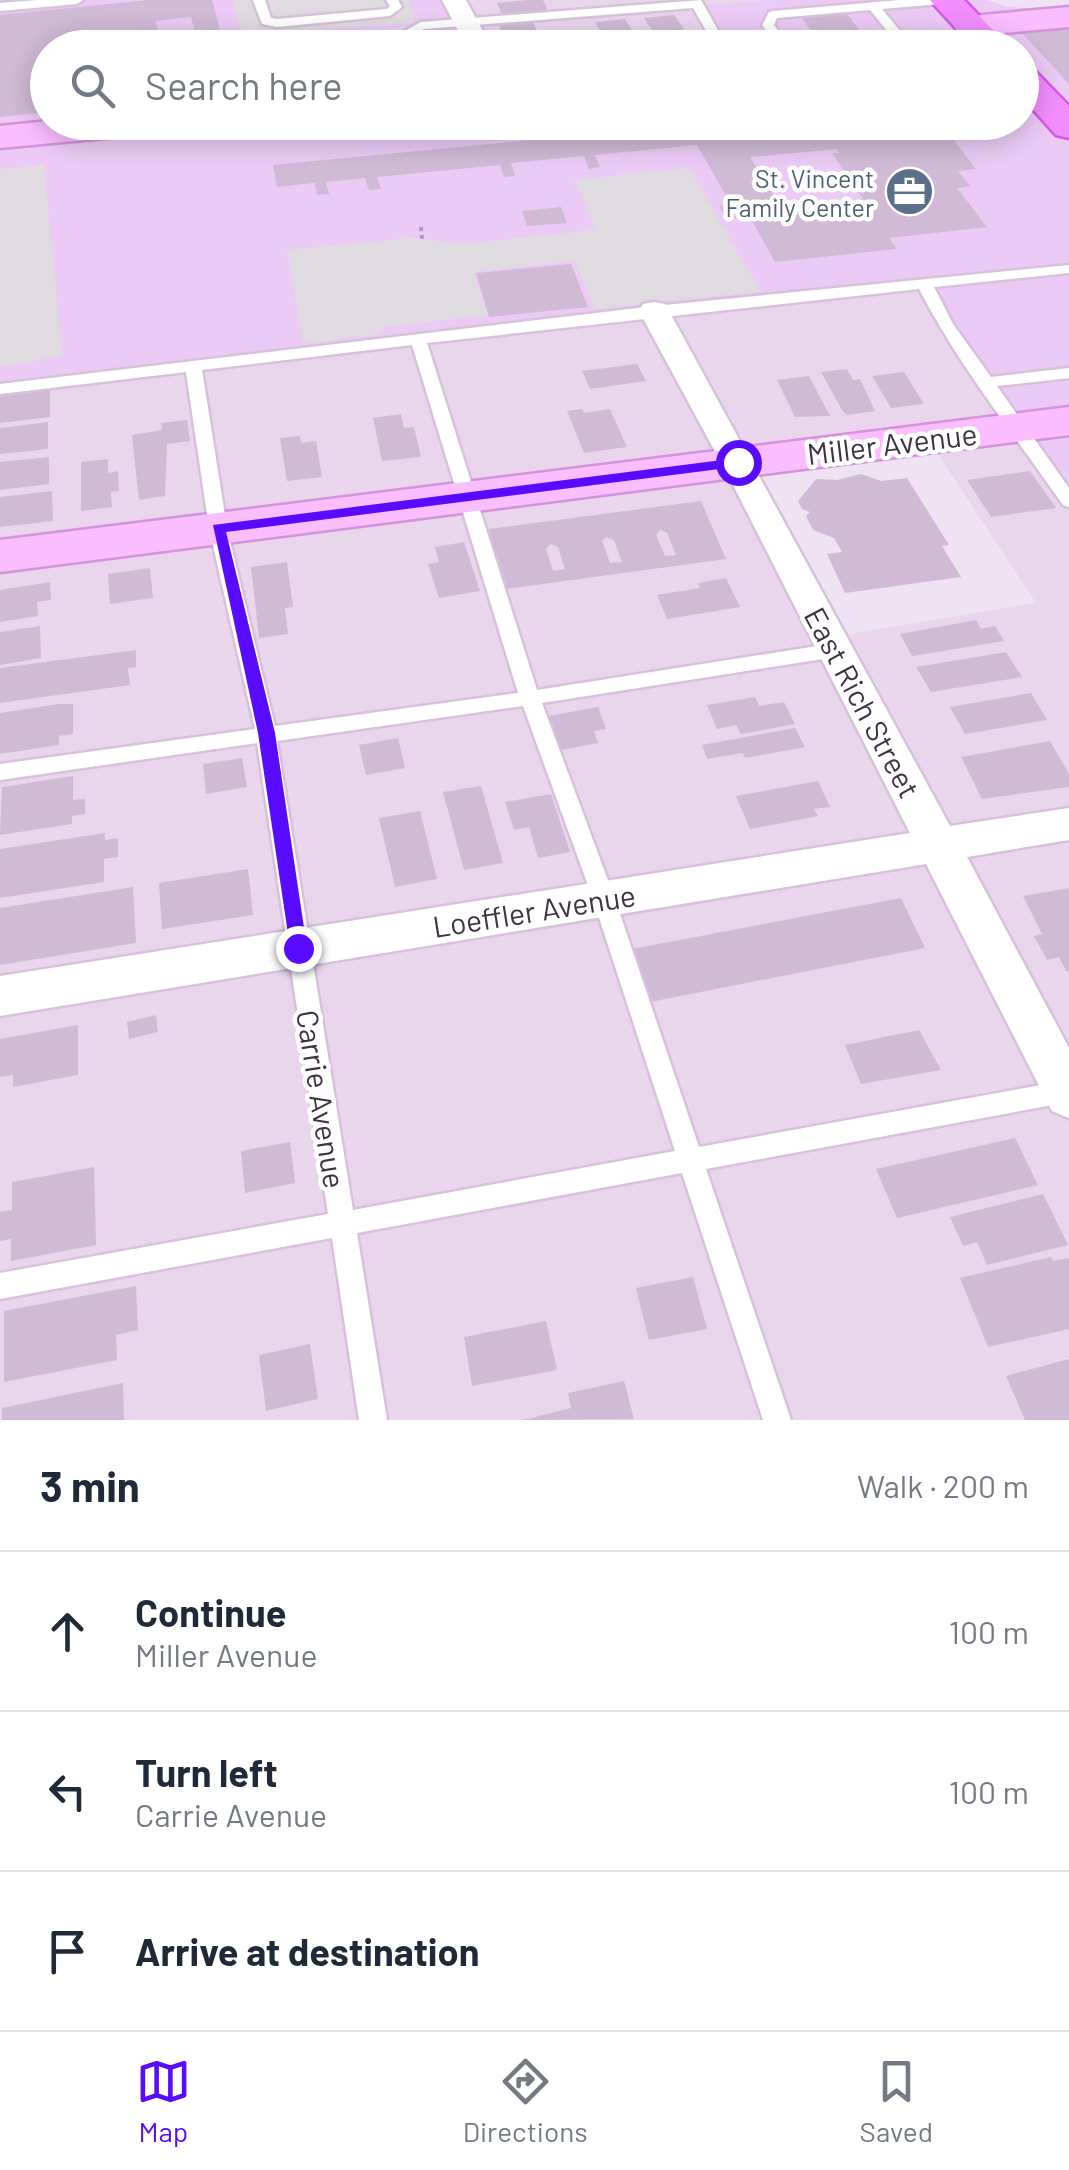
<!DOCTYPE html>
<html lang="en">
<head>
<meta charset="utf-8">
<style>
  :root { --surface:#fff; --page:#f2f2f3; --text:#1f2937; --muted:#747a83; --line:#e0e1e3; --accent:#590bff }
  body { margin:0; font-family:Barlow,sans-serif; background:var(--page); color:var(--text) }
  .stop { position:absolute; width:30px; height:30px; margin:-22px; border:8px solid #590bff; border-radius:50%; background:#fff }
  .stop.end { background:#590bff; border-color:#fff; box-shadow:0 2px 10px #0008 }
  .list { margin:0; padding:0; list-style:none }
  h2 { display:flex; justify-content:space-between; align-items:center; height:130px; margin:0; padding:0 40px; font-size:42px }
  h2 small { font-size:32px; font-weight:400; color:var(--muted) }
  .list li { display:grid; grid-template-columns:65px 1fr auto; gap:30px; align-items:center; box-sizing:border-box; height:160px; padding:0 40px; border-top:2px solid var(--line) }
  .list b { display:block; font-size:38px; white-space:nowrap }
  .list p { margin:0; font-size:32px; white-space:nowrap; color:var(--muted) }
  .list em { font-size:32px; font-style:normal; color:var(--muted) }
  .icon { flex:none; width:55px; height:55px; fill:none; stroke:currentColor; stroke-width:2; stroke-linecap:round; stroke-linejoin:round }
  .map { position:relative; flex:none; width:1069px; height:1420px; overflow:hidden }
  .search { position:absolute; background:var(--surface); box-shadow:0 5px 25px #0003; left:30px; right:30px; top:30px; height:110px; display:flex; align-items:center; gap:25px; box-sizing:border-box; padding:0 35px; border-radius:55px; color:var(--muted); font-size:38px }
  .sheet { height:610px; background:var(--surface) }
  nav { display:flex; justify-content:space-around; align-items:center; box-sizing:border-box; height:140px; border-top:2px solid var(--line); background:var(--surface); font-size:28px; color:var(--muted) }
  nav a { display:grid; justify-items:center; gap:5px }
  nav .on { color:var(--accent) }
  .map>svg:first-child { display:block }
  .residential { fill:#e9d6ed; fill-rule:evenodd }
  .commercial { fill:#ebcbf5 }
  .parking { fill:#e0dbe1 }
  .building { fill:#d0bad6; fill-rule:evenodd }
  .lines { fill:none; stroke-linecap:round; stroke-linejoin:round }
  .lane-casing { stroke:#d7c1db; stroke-width:5 }
  .street-casing { stroke:#d7c1db; stroke-width:5 }
  .secondary-casing { stroke:#d393da; stroke-width:5 }
  .primary-casing { stroke:#d45ae7; stroke-width:5 }
  .path { stroke:#b795bf; stroke-width:4; stroke-dasharray:4 4; stroke-linecap:butt }
  .lane { fill:#fff; fill-rule:evenodd }
  .street { fill:#fff; fill-rule:evenodd }
  .secondary { fill:#fabeff; fill-rule:evenodd }
  .primary { fill:#f28dff; fill-rule:evenodd }
  .route { fill:#590bff }
  .labels { text-anchor:middle; dominant-baseline:central; stroke-width:9; stroke-linejoin:round; paint-order:stroke }
  .far-service-label { font-size:25px; fill:#4e5e75; stroke:#fff; text-anchor:end }
  .street-label { font-size:30px; fill:#3f3243; stroke:#fff }
</style>
</head>
<body>
<div class="map">
<svg width="1069" height="1420" viewBox="0 0 1069 1420">
  <rect width="100%" height="100%" fill="#efe2f2"/>
  <g class="residential">
    <polygon points="451,0 772,0 693,7 721,47 256,48 254,40 462,21"/>
    <path d="M910 280 1069 499V1420H0V383ZM935 450 1036 603 844 635 760 477Z"/>
  </g>
  <polygon class="commercial" points="0,0 451,0 462,21 255,40 256,47 48,48 48,122 1022,122 1022,48 721,47 692,6 772,0 987,0 1004,6 1040,10 1069,8 1069,499 910,280 0,383"/>
  <g class="parking">
    <polygon points="232,0 410,0 414,23 242,34"/>
    <polygon points="44,165 62,355 0,367 0,169"/>
    <polygon points="689,168 760,291 595,309 575,261 474,272 488,315 383,327 383,334 303,343 287,250 414,238 462,244 596,230 575,180"/>
  </g>
  <g class="building">
    <polygon points="149,0 212,0 223,41 198,44 191,17 156,21 161,48 48,48 46,112 0,117 0,15"/>
    <polygon points="529,0 543,0 548,11 502,15 497,3"/>
    <polygon points="847,14 863,35 817,39 802,18"/>
    <polygon points="674,15 697,48 664,48 644,18"/>
    <polygon points="625,19 643,48 610,48 595,22"/>
    <polygon points="532,20 540,38 506,41 498,23"/>
    <polygon points="1069,29 1069,84 1022,33"/>
    <path d="M665 122H940L976 169 958 171 970 186 957 188 987 227 889 238 897 249 775 262 749 216 726 219 719 206 731 205 697 145 595 155 600 167 589 169 584 156 511 163 515 176 504 177 500 165 377 177 381 189 369 190 365 178 326 182 329 194 317 195 315 183 277 187 273 165 664 127ZM837 149 839 153H832L868 206 795 214 787 199 776 200 750 157Z"/>
    <polygon points="561,207 567,223 527,226 522,211"/>
    <polygon points="571,264 588,307 489,317 476,273"/>
    <polygon points="637,364 646,381 590,389 582,371"/>
    <polygon points="847,369 853,380 860,379 875,411 847,415 842,410 821,372"/>
    <polygon points="904,372 924,404 891,408 872,376"/>
    <polygon points="809,376 830,416 795,417 777,380"/>
    <polygon points="50,390 50,417 0,423 0,396"/>
    <polygon points="582,409 584,413 610,409 627,447 584,453 567,411"/>
    <polygon points="401,414 404,428 414,427 421,457 382,461 373,418"/>
    <polygon points="187,420 190,441 167,444 165,496 139,500 132,435 162,430 161,423"/>
    <polygon points="48,422 48,449 0,454 0,428"/>
    <polygon points="300,436 301,443 316,441 322,477 287,481 280,438"/>
    <polygon points="49,457 49,484 0,490 0,462"/>
    <polygon points="108,459 108,473 118,471 119,491 111,492 112,507 81,511 81,462"/>
    <polygon points="1030,471 1056,508 991,517 967,480"/>
    <polygon points="861,474 881,481 907,478 949,545 942,546 961,577 845,593 827,554 842,552 834,538 813,530 806,516 810,512 802,509 798,501 816,479 837,480"/>
    <polygon points="52,491 53,521 0,527 0,497"/>
    <path d="M701 501 726 559 506 589 489 529ZM660 530 667 533 676 555 665 556 656 535ZM606 537 614 540 622 562 610 563 602 541ZM551 544 558 547 565 569 553 571 546 549Z"/>
    <polygon points="464,542 480,591 439,598 428,564 439,562 435,547"/>
    <polygon points="287,562 293,607 285,608 288,634 259,638 251,567"/>
    <polygon points="150,568 153,598 110,604 108,574"/>
    <polygon points="726,578 740,607 667,619 657,595 700,588 698,583"/>
    <polygon points="50,582 51,600 37,602 38,616 0,622 0,590"/>
    <polygon points="976,620 981,629 995,626 1004,641 912,656 900,634"/>
    <polygon points="40,626 41,658 0,665 0,632"/>
    <polygon points="136,650 136,667 128,668 130,685 0,703 0,668"/>
    <polygon points="1006,652 1022,677 931,692 916,667"/>
    <polygon points="1031,693 1047,720 965,734 950,707"/>
    <polygon points="755,697 759,706 784,702 795,724 741,734 736,725 717,729 707,705"/>
    <polygon points="59,704 73,704 73,734 59,736 59,745 0,754 0,713"/>
    <polygon points="598,707 606,729 594,731 598,743 561,750 549,716"/>
    <polygon points="795,728 805,747 745,758 743,753 707,759 702,745"/>
    <polygon points="398,738 405,768 366,775 359,745"/>
    <polygon points="1050,741 1069,774 1069,787 982,799 961,757"/>
    <polygon points="242,758 247,787 206,794 203,764"/>
    <polygon points="73,776 73,800 85,799 85,814 72,816 72,824 0,835 2,787"/>
    <polygon points="818,781 830,807 814,809 818,816 750,829 736,796"/>
    <polygon points="481,786 503,863 464,870 443,792"/>
    <polygon points="551,794 570,852 538,858 529,827 514,830 505,802"/>
    <polygon points="420,811 437,879 395,887 379,818"/>
    <polygon points="105,833 105,840 118,838 118,857 104,859 104,882 0,898 0,849"/>
    <polygon points="248,869 253,915 162,929 159,883"/>
    <polygon points="133,887 136,943 0,965 0,908"/>
    <polygon points="1069,888 1069,971 1066,971 1059,957 1047,960 1034,936 1042,934 1023,896"/>
    <polygon points="901,898 925,948 650,1002 632,949"/>
    <polygon points="156,1015 158,1032 129,1039 127,1022"/>
    <polygon points="78,1025 78,1075 13,1087 13,1075 0,1077 0,1039"/>
    <polygon points="919,1030 941,1070 861,1084 845,1045"/>
    <polygon points="1015,1138 1038,1185 897,1218 876,1169"/>
    <polygon points="290,1142 295,1183 245,1193 241,1151"/>
    <polygon points="94,1167 96,1245 11,1261 11,1239 0,1241 0,1212 12,1210 12,1182"/>
    <polygon points="1043,1194 1068,1245 987,1265 977,1242 963,1246 950,1217"/>
    <polygon points="1051,1257 1053,1261 1069,1258 1069,1329 988,1347 960,1278"/>
    <polygon points="693,1277 707,1329 649,1340 636,1288"/>
    <polygon points="136,1286 138,1330 116,1335 117,1360 4,1382 4,1311"/>
    <polygon points="546,1321 557,1370 472,1386 464,1337"/>
    <polygon points="310,1344 318,1399 266,1411 259,1355"/>
    <polygon points="1069,1359 1069,1420 1025,1420 1006,1376"/>
    <polygon points="624,1381 634,1419 523,1420 571,1408 568,1393"/>
    <polygon points="123,1383 124,1420 2,1420 2,1408"/>
  </g>
  <g class="lines">
    <defs>
      <g id="lane">
        <polygon points="38,0 83,0 77,4 0,11 0,3"/>
        <polygon points="253,0 265,0 271,18 277,19 387,9 390,6 386,0 398,0 402,7 390,16 277,27 262,24"/>
        <polygon points="701,0 728,48 716,48 693,8 424,29 414,34 419,48 407,48 401,33 421,22"/>
        <polygon points="900,0 946,0 940,4 882,9 914,48 901,48 870,10 777,18 774,25 791,48 778,48 762,25 769,12 773,11"/>
        <polygon points="248,41 252,42 255,48 243,48 244,42"/>
        <path d="M1069 265V273L934 287 953 324 991 377 1069 368V378L997 386 1069 488V507L1063 505C1013 433 959 366 919 289L427 343 537 690 836 643 846 650 836 657 542 703 615 899 699 1147 1069 1080V1102L706 1169 791 1420H763L682 1173 357 1233 387 1420H359L332 1238 0 1299V1273L328 1214 257 743 0 780V764L255 729 209 528 186 372 0 394V384L654 306ZM412 345 518 693 275 726 227 528 202 370ZM523 706 593 899 675 1151 353 1210 277 741Z"/>
      </g>
      <g id="street">
        <polygon points="442,0 466,0 492,48 467,48"/>
        <polygon points="654,302 665,304 669,311 950,826 1069,808 1069,840 967,857 1069,1048 1069,1118 1052,1111 926,864 0,1016 0,976 910,833 731,481 639,311 643,304"/>
      </g>
      <g id="secondary">
        <polygon points="1069,7 1069,27 971,36 959,33 954,26 959,19 971,16"/>
        <polygon points="48,121 48,122 176,122 171,130 158,133 0,148 0,126"/>
        <polygon points="1069,407 1069,435 0,572 0,540"/>
      </g>
      <g id="primary">
        <polygon points="930,0 964,0 1010,48 974,48"/>
        <polygon points="1022,67 1034,70 1069,106 1069,138 1056,135 1022,97"/>
      </g>
    </defs>
    <use href="#lane" class="lane-casing"/>
    <use href="#street" class="street-casing"/>
    <use href="#secondary" class="secondary-casing"/>
    <use href="#primary" class="primary-casing"/>
    <polyline class="path" points="421,227 422,239"/>
    <use href="#lane" class="lane"/>
    <use href="#street" class="street"/>
    <use href="#secondary" class="secondary"/>
    <use href="#primary" class="primary"/>
  </g>
  <polygon class="route" points="738,458 745,462 743,466 226,532 275,733 307,948 304,954 291,954 258,733 213,525"/>
  <defs>
    <symbol id="office-disc" viewBox="-11 -11 22 22"><circle r="9.5" fill="#5c6f8a" stroke="#fff"/><path d="M-6-3h4V-5.5h4V-3h4V5H-6ZM-1-4.5V-3h2v-1.5ZM-6 0V1H6V0Z" fill="#fff"/></symbol>
  </defs>
  <g fill-rule="evenodd">
    <use href="#office-disc" x="882" y="164" width="55" height="55"/>
  </g>
  <g class="labels">
    <g class="far-service-label">
      <text x="874" y="178">St. Vincent<tspan x="874" dy="29">Family Center</tspan></text>
    </g>
    <g class="street-label">
      <text transform="translate(892 443) rotate(-7)">Miller Avenue</text>
      <text transform="translate(863 702) rotate(62)">East Rich Street</text>
      <text transform="translate(534 910) rotate(-9)">Loeffler Avenue</text>
      <text transform="translate(322 1099) rotate(81)">Carrie Avenue</text>
    </g>
  </g>
</svg>
<div class="stop" style="left:738px;top:462px"></div>
<div class="stop end" style="left:298px;top:948px"></div>
<div class="search"><svg class="icon" aria-label="search" viewBox="0 0 24 24"><circle cx="10" cy="10" r="6"/><path d="M15 15l6 6"/></svg>Search here</div>
</div>
<section class="sheet">
<h2>3 min<small>Walk · 200 m</small></h2>
<ul class="list">
<li><svg class="icon" aria-label="ahead" viewBox="0 0 24 24"><path d="M12 20V5M6 11l6-6 6 6"/></svg><div><b>Continue</b><p>Miller Avenue</p></div><em>100 m</em></li>
<li><svg class="icon" aria-label="left" viewBox="0 0 24 24"><path d="M17 20v-9H6M10 6l-5 5 5 5"/></svg><div><b>Turn left</b><p>Carrie Avenue</p></div><em>100 m</em></li>
<li><svg class="icon" aria-label="arrive" viewBox="0 0 24 24"><path d="M6 21V4h12l-3 4 3 4H6"/></svg><div><b>Arrive at destination</b></div></li>
</ul>
</section>
<nav>
<a class="on"><svg class="icon" aria-label="map" viewBox="0 0 24 24"><path d="M3 6l6-2 6 2 6-2v14l-6 2-6-2-6 2zM9 4v14M15 6v14"/></svg>Map</a>
<a><svg class="icon" aria-label="directions" viewBox="0 0 24 24"><path d="M12 3l9 9-9 9-9-9zM9 14v-3h6M13 9l2 2-2 2"/></svg>Directions</a>
<a><svg class="icon" aria-label="saved" viewBox="0 0 24 24"><path d="M7 4h10v16l-5-4-5 4z"/></svg>Saved</a>
</nav>
</body>
</html>
